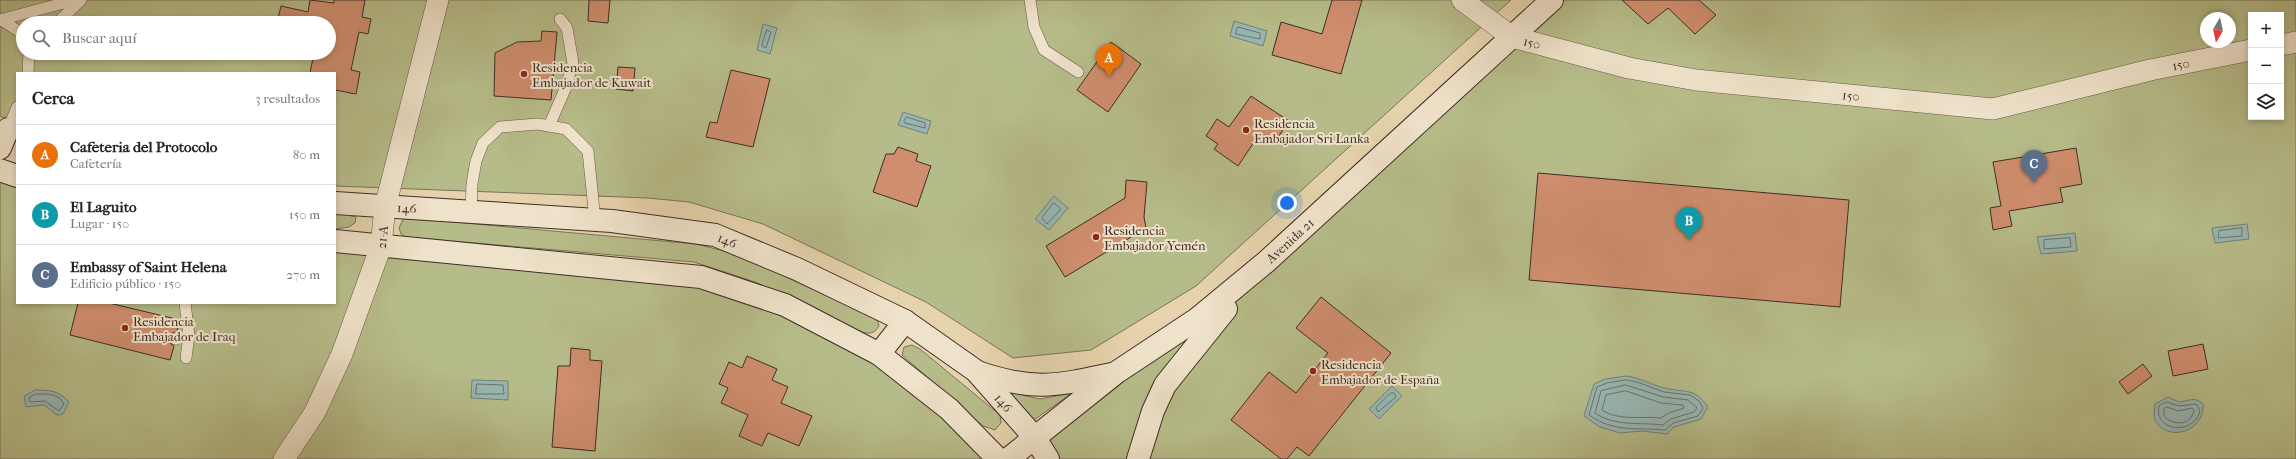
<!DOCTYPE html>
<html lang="es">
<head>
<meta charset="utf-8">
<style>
  :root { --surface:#fff; --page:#f2f2f2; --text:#222; --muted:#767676; --line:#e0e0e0; --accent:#0b8043 }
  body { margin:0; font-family:"IM FELL French Canon",serif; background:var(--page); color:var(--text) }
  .controls { position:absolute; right:12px; top:12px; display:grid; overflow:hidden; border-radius:0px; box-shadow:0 2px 6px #0003 }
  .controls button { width:36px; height:36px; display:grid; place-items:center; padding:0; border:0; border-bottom:1px solid var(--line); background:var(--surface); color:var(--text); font:20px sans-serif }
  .compass { position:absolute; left:2200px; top:12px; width:36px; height:36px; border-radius:50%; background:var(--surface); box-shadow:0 2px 6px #0003; rotate:189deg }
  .you { position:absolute; left:1287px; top:203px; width:14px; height:14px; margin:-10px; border:3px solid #fff; border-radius:50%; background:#1a73e8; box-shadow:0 0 0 6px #1a73e833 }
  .badge { display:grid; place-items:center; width:26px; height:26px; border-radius:50%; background:var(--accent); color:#fff; font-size:13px; font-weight:700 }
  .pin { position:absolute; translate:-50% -33px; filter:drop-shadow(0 1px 2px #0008) }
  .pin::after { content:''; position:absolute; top:21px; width:14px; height:12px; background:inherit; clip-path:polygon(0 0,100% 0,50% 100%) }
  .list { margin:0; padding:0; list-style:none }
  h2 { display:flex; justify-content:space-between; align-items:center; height:52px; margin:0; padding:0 16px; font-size:17px }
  h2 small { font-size:13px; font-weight:400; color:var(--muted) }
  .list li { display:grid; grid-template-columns:26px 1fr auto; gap:12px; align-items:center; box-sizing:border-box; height:60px; padding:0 16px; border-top:1px solid var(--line) }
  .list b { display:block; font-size:15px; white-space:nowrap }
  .list p { margin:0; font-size:13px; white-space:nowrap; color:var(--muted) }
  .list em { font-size:13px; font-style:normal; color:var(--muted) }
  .icon { flex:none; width:22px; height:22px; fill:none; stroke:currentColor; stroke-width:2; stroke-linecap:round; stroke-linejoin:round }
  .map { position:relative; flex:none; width:2296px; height:459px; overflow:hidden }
  .search { position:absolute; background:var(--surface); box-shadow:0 2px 6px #0003; left:16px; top:16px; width:320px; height:44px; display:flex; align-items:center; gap:10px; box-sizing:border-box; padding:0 14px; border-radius:22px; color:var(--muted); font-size:15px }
  .panel { position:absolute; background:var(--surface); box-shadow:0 2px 6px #0003; left:16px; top:72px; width:320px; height:232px; border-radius:0px }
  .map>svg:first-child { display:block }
  .green { fill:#b6bc89; stroke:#7a7458; fill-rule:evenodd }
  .water { fill:#97b6b1; stroke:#747f79 }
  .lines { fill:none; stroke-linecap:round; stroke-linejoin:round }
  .shore { stroke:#6b726c; stroke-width:1 }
  .building { fill:#cf8e6e; stroke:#3f2d26 }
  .lane-casing { stroke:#695648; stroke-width:12 }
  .street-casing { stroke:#695648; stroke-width:22 }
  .secondary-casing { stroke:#3f2d26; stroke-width:24 }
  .lane { stroke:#efe2ca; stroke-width:11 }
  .street { stroke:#efe2ca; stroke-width:21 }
  .secondary { stroke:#efe2ca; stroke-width:22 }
  .poi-dot { fill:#8f2418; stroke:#efe2ca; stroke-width:1.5 }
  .labels { text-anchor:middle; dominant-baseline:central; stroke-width:4; stroke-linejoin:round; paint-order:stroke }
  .street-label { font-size:13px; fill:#3f2d26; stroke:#efe2ca }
  .poi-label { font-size:13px; fill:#3f2d26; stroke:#efe2ca; text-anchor:start }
</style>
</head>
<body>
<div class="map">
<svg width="2296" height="459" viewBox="0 0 2296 459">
  <rect width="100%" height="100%" fill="#e6d3ad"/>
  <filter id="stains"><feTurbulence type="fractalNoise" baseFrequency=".005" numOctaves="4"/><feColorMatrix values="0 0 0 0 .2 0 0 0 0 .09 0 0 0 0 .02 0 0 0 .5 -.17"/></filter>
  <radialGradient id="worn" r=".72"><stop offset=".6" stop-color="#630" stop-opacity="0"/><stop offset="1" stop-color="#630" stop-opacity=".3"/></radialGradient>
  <g class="green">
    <path d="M0 0H1511L1196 286 1091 350 1013 358 926 302 763 224 689 202 648 198 335 186V73H17V124L0 116ZM23 23H329V53H23Z"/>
    <path d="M1552 0H2296V459H1048L1035 438 1198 319ZM2251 15H2281V117H2251ZM2206 18H2230V42H2206Z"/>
    <polygon points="0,170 17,176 17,303 335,303 335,241 701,277 879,354 998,459 0,459"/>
    <polygon points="335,212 356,217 355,223 349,227 335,229"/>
    <path d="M403 219H420L696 244 736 254 877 319 879 326C874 334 870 334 861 332L755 282 694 262 406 237 401 234 399 228Z"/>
    <polygon points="912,345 920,349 1000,415 1001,423 995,430 983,426 902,355 904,347"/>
    <polygon points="1008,392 1040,399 1072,393 1034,420"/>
  </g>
  <g class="water">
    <polygon points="1234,21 1267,31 1263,46 1230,36"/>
    <polygon points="763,24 777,28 770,54 757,50"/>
    <polygon points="903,112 931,121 927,134 898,125"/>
    <polygon points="1054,196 1068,208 1049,230 1035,219"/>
    <polygon points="2247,224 2249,239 2215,243 2212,228"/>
    <polygon points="2075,233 2077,251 2041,254 2037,237"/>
    <path d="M1627 376C1640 378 1652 385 1665 388 1685 393 1694 387 1708 407L1701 419 1674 427 1667 434 1642 431 1620 433 1600 427 1584 416 1594 384 1605 379Z"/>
    <polygon points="472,380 508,381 508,400 471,398"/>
    <polygon points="1392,386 1402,396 1379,419 1369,409"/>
    <path d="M35 390C51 390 59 391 69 402L63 414 57 415 44 405 26 407 24 396Z"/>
    <path d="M2168 397 2179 402C2190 401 2194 396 2203 404 2205 432 2167 443 2155 420 2153 415 2155 409 2155 404Z"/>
  </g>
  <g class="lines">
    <g class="shore">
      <polygon points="1238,27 1260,33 1260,39 1236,34"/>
      <polygon points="767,30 771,32 766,48 762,46"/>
      <polygon points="907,117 925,123 925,128 905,123 904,121"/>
      <polygon points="1054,203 1061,209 1047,224 1042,218"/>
      <polygon points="2242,228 2242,236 2218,238 2219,231"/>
      <polygon points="2070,238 2071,247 2044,249 2044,240"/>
      <path d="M1626 380 1637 382 1664 392 1690 395 1699 401 1703 408 1698 416 1673 423 1665 430C1635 427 1615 433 1589 415L1597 387 1607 383Z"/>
      <polygon points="477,384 503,385 504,394 476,394"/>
      <path d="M1626 385 1663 397 1688 400 1697 408 1694 412 1671 419 1663 425C1639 422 1616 427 1595 413L1601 391Z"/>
      <path d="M1626 391 1661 403 1683 405 1684 408 1669 413 1661 418C1642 416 1618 421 1602 410L1606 395Z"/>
      <polygon points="1391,393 1394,393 1396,397 1378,412 1376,408"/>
      <path d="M36 394C47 394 59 393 64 404L59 411 45 401 30 402 29 398Z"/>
      <path d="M2167 402 2179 406 2196 404 2200 410C2195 436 2153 432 2159 406Z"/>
      <path d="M2167 407 2178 411 2192 408 2194 410C2191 426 2173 426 2164 416V409Z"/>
    </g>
  </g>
  <g class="building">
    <polygon points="310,0 334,3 334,0 365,0 362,17 371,19 368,34 359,32 351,70 360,72 356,94 335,90 335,73 310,73 314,53 329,53 329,23 277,23 281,6 308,12"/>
    <polygon points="589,0 610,0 608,23 588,21"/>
    <polygon points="1332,0 1362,0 1341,74 1272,55 1281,22 1322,34"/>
    <polygon points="1622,0 1699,0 1716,15 1695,34 1668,8 1648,24"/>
    <polygon points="542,31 557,32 551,100 494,96 495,53 517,42 541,41"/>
    <polygon points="1111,42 1141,64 1108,112 1077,90"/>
    <polygon points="618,67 635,68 633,91 616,89"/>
    <polygon points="731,70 770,79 753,147 706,137 710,122 717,123"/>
    <polygon points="1251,96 1289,121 1274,143 1260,133 1238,166 1214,149 1218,144 1206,136 1217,119 1229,127"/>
    <polygon points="898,147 918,154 916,161 931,166 917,207 873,192 886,154 894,154"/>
    <polygon points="2076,148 2082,184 2060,188 2063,202 2009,211 2012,226 1993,230 1990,208 2001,206 1993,162"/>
    <polygon points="1538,173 1849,200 1840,307 1529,280"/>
    <polygon points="1126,180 1147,182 1144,217 1146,228 1065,277 1046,246 1125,198"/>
    <polygon points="1321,297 1391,353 1309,456 1297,447 1287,459 1281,459 1231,420 1269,372 1296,393 1328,353 1296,328"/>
    <polygon points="78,303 109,303 180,320 177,331 171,334 168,337 170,343 174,346 170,360 70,335"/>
    <polygon points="2203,344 2208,369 2173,376 2168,351"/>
    <polygon points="571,348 590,350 590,360 602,361 595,451 552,447 558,366 570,366"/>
    <polygon points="747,356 777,369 772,380 788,387 781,403 812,416 799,446 768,433 762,446 739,436 748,415 721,403 728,388 719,384 729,362 742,368"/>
    <polygon points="2143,364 2152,376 2128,394 2119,382"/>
  </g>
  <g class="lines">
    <defs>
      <g id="lane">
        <polyline points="1030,0 1034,27 1044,50 1078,72"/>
        <polyline points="0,20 75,0"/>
        <polyline points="3,21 23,34"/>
        <polyline points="57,23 81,0"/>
        <polyline points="28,73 29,53"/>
        <polyline points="549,126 566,87 573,63 567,28 560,19"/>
        <polyline points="8,129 17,107"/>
        <polyline points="471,212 472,184 476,161 483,143 500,127 538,124 566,129 588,151 595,220"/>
        <polyline points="175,339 189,336 185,303"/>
        <polyline points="186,358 189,336"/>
      </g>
      <g id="street">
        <path id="s1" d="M1462 0 1512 37 1629 68 1696 80 1993 109 2150 70 2251 50"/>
        <polyline points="2281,45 2296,42"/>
        <path id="s2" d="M284 459 315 412 342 354 381 246 385 207 438 0"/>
      </g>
      <g id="secondary">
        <polyline points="0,148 8,129"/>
        <polyline points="0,170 17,176"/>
        <path id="s3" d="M335 203 612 221 715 235 797 269 905 321 976 371 1035 438 1048 459"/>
        <polyline points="335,241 701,277 785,305 879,354 949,409 998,459"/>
        <polyline points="879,354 905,321"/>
        <path d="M977 372C1033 391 1056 386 1112 374"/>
        <path id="s4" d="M1008 459 1117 372 1197 319 1266 262 1552 0"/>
        <polyline points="1138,459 1153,411 1165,385 1226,309"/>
      </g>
    </defs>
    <use href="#lane" class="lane-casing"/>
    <use href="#street" class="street-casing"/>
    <use href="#secondary" class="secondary-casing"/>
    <use href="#lane" class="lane"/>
    <use href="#street" class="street"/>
    <use href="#secondary" class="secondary"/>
  </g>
  <g class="poi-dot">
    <circle cx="524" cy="74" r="4"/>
    <circle cx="1246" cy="130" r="4"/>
    <circle cx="1096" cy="237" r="4"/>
    <circle cx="125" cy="328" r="4"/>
    <circle cx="1313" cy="371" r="4"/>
  </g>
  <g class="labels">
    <g class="street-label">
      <text stroke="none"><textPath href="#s1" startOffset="83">150</textPath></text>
      <text stroke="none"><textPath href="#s1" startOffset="743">150</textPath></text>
      <text stroke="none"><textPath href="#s1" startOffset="407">150</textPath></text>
      <text stroke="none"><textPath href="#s3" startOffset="72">146</textPath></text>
      <text stroke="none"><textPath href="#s2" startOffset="244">21-A</textPath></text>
      <text stroke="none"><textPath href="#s3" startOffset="395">146</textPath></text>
      <text stroke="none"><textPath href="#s4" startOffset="357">Avenida 21</textPath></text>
      <text stroke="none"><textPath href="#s3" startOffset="719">146</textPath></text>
    </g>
    <g class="poi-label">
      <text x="532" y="67">Residencia<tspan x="532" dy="15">Embajador de Kuwait</tspan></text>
      <text x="1254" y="123">Residencia<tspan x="1254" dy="15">Embajador Sri Lanka</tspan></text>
      <text x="1104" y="230">Residencia<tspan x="1104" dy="15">Embajador Yemén</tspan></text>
      <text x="133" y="321">Residencia<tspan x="133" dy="15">Embajador de Iraq</tspan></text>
      <text x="1321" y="364">Residencia<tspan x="1321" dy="15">Embajador de España</tspan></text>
    </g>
  </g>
  <rect width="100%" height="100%" filter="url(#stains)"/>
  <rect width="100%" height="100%" fill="url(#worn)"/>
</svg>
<div class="controls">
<button>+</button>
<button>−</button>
<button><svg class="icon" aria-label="layers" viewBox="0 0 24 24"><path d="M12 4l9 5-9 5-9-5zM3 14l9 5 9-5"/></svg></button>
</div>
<svg class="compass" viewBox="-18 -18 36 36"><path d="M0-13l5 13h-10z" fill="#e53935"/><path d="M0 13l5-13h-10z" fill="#767676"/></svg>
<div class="you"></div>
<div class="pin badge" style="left:1109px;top:77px;background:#e8710a">A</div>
<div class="pin badge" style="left:1689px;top:240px;background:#0f9aa8">B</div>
<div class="pin badge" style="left:2034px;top:183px;background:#5c6f8a">C</div>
<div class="search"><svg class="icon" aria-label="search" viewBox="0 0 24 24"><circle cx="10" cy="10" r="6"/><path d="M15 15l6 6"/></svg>Buscar aquí</div>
<section class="panel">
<h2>Cerca<small>3 resultados</small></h2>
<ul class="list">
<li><span class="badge" style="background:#e8710a">A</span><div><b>Cafeteria del Protocolo</b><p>Cafetería</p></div><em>80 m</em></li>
<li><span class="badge" style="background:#0f9aa8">B</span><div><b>El Laguito</b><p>Lugar · 150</p></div><em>150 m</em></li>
<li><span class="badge" style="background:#5c6f8a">C</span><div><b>Embassy of Saint Helena</b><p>Edificio público · 150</p></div><em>270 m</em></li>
</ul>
</section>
</div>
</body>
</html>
